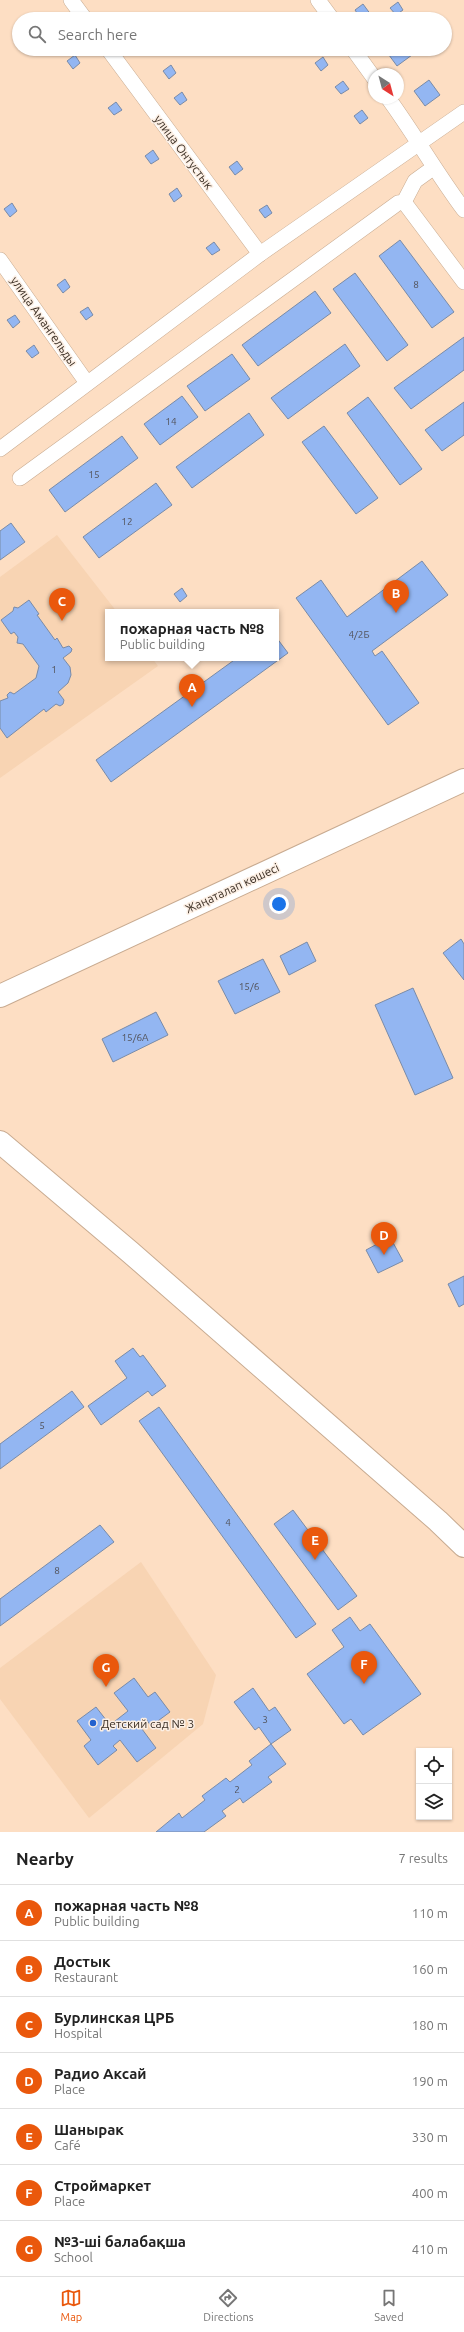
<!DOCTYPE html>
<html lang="en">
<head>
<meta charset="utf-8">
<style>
  :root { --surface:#fff; --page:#f2f2f2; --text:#222; --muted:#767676; --line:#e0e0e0; --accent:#ea580c }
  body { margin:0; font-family:Ubuntu,sans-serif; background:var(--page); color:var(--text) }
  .controls { position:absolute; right:12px; bottom:12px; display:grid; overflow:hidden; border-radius:0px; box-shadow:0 1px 3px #0004 }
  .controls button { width:36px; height:36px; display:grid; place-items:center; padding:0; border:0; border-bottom:1px solid var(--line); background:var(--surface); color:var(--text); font:20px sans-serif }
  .compass { position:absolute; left:368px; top:68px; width:36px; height:36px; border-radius:50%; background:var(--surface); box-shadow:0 1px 3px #0004; rotate:144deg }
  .you { position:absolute; left:279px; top:904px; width:14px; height:14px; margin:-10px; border:3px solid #fff; border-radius:50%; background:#1a73e8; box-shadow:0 0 0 6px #1a73e833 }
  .badge { display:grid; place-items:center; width:26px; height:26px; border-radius:50%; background:var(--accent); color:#fff; font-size:13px; font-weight:700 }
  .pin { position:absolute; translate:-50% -33px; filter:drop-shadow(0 1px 2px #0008) }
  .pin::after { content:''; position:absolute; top:21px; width:14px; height:12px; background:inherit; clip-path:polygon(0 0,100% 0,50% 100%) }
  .popup { position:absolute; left:105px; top:609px; width:174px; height:52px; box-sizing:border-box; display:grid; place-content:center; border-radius:0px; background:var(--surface); filter:drop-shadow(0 1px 3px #0005); font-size:13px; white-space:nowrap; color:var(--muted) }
  .popup b { font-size:15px; color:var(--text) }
  .popup::after { content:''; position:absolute; left:50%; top:100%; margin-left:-8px; border:8px solid transparent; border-top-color:var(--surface) }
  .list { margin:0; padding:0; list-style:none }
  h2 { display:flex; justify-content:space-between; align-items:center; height:52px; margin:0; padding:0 16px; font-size:17px }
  h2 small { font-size:13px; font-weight:400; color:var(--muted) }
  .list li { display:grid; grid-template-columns:26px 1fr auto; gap:12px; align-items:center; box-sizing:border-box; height:56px; padding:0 16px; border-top:1px solid var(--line) }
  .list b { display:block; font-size:15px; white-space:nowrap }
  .list p { margin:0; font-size:13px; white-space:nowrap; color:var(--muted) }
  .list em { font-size:13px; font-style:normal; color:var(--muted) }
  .icon { flex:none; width:22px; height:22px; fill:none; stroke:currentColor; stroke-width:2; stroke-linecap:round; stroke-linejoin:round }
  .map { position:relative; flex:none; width:464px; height:1832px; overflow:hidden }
  .search { position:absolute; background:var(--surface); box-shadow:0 1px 3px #0004; left:12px; right:12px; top:12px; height:44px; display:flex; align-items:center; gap:10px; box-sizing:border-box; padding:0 14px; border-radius:22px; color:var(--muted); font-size:15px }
  .sheet { height:444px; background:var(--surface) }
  nav { display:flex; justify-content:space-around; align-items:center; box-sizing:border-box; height:56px; border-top:1px solid var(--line); background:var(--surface); font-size:11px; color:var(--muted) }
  nav a { display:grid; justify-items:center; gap:2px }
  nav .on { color:var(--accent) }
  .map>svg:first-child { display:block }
  .built { fill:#f8d4b3 }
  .building { fill:#93b6f2; stroke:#798ba8 }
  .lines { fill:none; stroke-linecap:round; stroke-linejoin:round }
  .street-casing { stroke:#c8ab91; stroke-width:16 }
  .secondary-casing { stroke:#c8ab91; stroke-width:24 }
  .street { stroke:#fff; stroke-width:15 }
  .secondary { stroke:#fff; stroke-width:22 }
  .poi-dot { fill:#2361ce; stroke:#fcefe4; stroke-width:1.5 }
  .labels { text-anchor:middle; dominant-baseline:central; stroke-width:3; stroke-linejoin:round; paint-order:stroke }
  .number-label { font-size:10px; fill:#525259 }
  .street-label { font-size:12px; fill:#3c3026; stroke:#fcefe4 }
  .poi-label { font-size:12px; fill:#3c3026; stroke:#fcefe4; text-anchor:start }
</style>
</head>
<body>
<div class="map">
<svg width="464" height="1832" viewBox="0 0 464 1832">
  <rect width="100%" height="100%" fill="#fddec3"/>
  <g class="built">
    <polygon points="57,535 117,612 108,612 108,658 152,658 158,666 0,778 0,577"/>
    <polygon points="141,1562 216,1675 203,1724 89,1818 0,1699 0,1668"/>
  </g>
  <g class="building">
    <polygon points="398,2 403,10 396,15 390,8"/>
    <polygon points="363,4 374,19 361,19 355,10"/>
    <polygon points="388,49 408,49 412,55 397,66 386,51"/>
    <polygon points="75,55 80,63 73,69 67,61"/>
    <polygon points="323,57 328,65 321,71 315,63"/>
    <polygon points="171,65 176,73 169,79 163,71"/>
    <polygon points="429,80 440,95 425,106 414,91"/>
    <polygon points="343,81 349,89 341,94 335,87"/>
    <polygon points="182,92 187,100 180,105 174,98"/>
    <polygon points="116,102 122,110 114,115 108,108"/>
    <polygon points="362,110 368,118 360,124 354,116"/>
    <polygon points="153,150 159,159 151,164 145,156"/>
    <polygon points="237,161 243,169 235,175 229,167"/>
    <polygon points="177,188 182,196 174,202 169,194"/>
    <polygon points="12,203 17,211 10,217 4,209"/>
    <polygon points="267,205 272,213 265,218 259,210"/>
    <polygon points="400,240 454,312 432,328 379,256"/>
    <polygon points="214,242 220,250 212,255 206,248"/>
    <polygon points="355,273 408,345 387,361 333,289"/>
    <polygon points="65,279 70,287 63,293 57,285"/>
    <polygon points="315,291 331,313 258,366 242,345"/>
    <polygon points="88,307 93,315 86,320 80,312"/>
    <polygon points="15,315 20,322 13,328 7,320"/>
    <polygon points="464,337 464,370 411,409 394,388"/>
    <polygon points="345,344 360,366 288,419 271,398"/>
    <polygon points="34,345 39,353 32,358 26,351"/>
    <polygon points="232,354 250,379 205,411 187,386"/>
    <polygon points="182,396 198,417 160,445 144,424"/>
    <polygon points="368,397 422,469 400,485 347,413"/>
    <polygon points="464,402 464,435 442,451 425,430"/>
    <polygon points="249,413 264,435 192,488 176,467"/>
    <polygon points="324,426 378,498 356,514 302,442"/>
    <polygon points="122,436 138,458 65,512 49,490"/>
    <polygon points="156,483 172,505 99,558 83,537"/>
    <polygon points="11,523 25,542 0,560 0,531"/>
    <polygon points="422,561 448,595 372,651 375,656 382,651 419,703 388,725 296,598 321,580 347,617"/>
    <polygon points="182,588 187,596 180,602 174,594"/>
    <polygon points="29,600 39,614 37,615 55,640 57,638 63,648 69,646 72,649 71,652 63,658 70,667 71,675 68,683 58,692 64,700 63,704 60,706 56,704 46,712 44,709 7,738 0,728 0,701 8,698 7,695 10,692 14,694 36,678 39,666 23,644 17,643 18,637 14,632 11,634 1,620 13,611 14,607 18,608"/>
    <polygon points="276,637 288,653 111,782 96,760 237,658 276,658"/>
    <polygon points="461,939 464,944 464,980 443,953"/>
    <polygon points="307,942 316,961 289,975 280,956"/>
    <polygon points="263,959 280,992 235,1014 218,981"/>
    <polygon points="413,988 453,1078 415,1095 375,1005"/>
    <polygon points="156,1012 168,1035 113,1062 102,1039"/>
    <polygon points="390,1237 403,1261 378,1273 366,1250"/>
    <polygon points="464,1276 464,1304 459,1307 448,1284"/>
    <polygon points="133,1348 140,1357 143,1355 166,1386 152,1396 148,1391 101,1425 88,1406 127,1378 115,1361"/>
    <polygon points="72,1391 84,1407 0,1469 0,1444"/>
    <polygon points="159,1407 316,1624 296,1638 139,1421"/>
    <polygon points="293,1510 357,1596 338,1610 274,1524"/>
    <polygon points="100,1525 114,1542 0,1626 0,1599"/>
    <polygon points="350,1617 360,1631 370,1624 421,1694 363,1735 351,1719 344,1724 307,1674 344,1647 332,1630"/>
    <polygon points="134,1678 148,1697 155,1692 170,1712 151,1726 146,1719 139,1725 156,1748 137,1762 120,1740 113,1746 117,1750 98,1765 84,1746 91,1740 77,1721 96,1707 110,1725 128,1711 114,1693"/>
    <polygon points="253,1688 269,1711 275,1707 291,1730 271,1744 259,1727 255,1730 234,1702"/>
    <polygon points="271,1744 286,1764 268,1777 272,1782 243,1803 240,1798 222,1811 226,1816 204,1832 156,1832 179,1813 182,1818 205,1800 202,1796 226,1778 230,1782 252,1765 249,1761"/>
  </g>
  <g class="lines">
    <defs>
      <g id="street">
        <polyline points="71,0 85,19"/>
        <polyline points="318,0 332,19"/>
        <polyline points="108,49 260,254"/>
        <polyline points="353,49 374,78"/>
        <path d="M388 98C415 135 437 174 464 210"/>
        <polyline points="404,202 464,282"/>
        <polyline points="0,260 87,383"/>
        <polyline points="0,449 260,254 464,112"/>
        <polyline points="20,478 398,203 404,202 415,181 433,168"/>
      </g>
      <g id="secondary">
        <polyline points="0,996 464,780"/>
        <polyline points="0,1142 130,1252 438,1521 464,1546"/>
      </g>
    </defs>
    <use href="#street" class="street-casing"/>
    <use href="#secondary" class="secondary-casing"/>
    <use href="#street" class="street"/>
    <use href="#secondary" class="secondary"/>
  </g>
  <circle class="poi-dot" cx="93" cy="1723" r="4"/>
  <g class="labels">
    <g class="number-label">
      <text x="416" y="284">8</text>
      <text x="171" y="421">14</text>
      <text x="94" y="474">15</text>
      <text x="127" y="521">12</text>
      <text x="359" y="634">4/2Б</text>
      <text x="54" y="669">1</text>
      <text x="249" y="986">15/6</text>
      <text x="135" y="1037">15/6А</text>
      <text x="42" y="1425">5</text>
      <text x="228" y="1522">4</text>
      <text x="57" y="1570">8</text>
      <text x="265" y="1719">3</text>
      <text x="237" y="1789">2</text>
    </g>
    <g class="street-label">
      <text transform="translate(184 152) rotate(53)">улица Онтустык</text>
      <text transform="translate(44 321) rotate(55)">улица Амангельды</text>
      <text transform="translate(232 888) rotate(-25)">Жаңаталап көшесі</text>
    </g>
    <g class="poi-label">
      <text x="101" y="1723">Детский сад № 3</text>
    </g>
  </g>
</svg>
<div class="controls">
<button><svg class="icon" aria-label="locate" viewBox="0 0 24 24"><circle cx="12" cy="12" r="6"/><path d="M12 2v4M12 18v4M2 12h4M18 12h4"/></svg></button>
<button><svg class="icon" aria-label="layers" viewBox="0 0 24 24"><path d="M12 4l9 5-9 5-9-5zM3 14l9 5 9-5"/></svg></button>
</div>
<svg class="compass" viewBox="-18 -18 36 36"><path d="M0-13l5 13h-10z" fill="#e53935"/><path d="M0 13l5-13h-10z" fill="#767676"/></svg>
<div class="you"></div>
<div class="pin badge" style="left:192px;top:707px">A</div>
<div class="popup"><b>пожарная часть №8</b>Public building</div>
<div class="pin badge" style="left:396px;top:613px">B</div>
<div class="pin badge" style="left:62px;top:621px">C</div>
<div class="pin badge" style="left:384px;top:1255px">D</div>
<div class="pin badge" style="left:315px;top:1560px">E</div>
<div class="pin badge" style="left:364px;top:1684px">F</div>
<div class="pin badge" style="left:106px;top:1687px">G</div>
<div class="search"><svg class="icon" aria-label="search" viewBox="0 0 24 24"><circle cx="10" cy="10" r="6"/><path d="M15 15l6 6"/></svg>Search here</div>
</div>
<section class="sheet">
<h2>Nearby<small>7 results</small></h2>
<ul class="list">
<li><span class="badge">A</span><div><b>пожарная часть №8</b><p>Public building</p></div><em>110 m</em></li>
<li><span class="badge">B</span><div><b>Достык</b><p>Restaurant</p></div><em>160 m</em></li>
<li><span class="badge">C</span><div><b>Бурлинская ЦРБ</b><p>Hospital</p></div><em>180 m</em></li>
<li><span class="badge">D</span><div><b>Радио Аксай</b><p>Place</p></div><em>190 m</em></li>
<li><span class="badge">E</span><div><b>Шанырак</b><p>Café</p></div><em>330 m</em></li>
<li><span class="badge">F</span><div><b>Строймаркет</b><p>Place</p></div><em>400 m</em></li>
<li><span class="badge">G</span><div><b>№3-ші балабақша</b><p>School</p></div><em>410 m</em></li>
</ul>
</section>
<nav>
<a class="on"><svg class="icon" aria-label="map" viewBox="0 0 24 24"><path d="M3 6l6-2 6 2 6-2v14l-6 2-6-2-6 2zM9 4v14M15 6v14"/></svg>Map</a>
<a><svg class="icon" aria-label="directions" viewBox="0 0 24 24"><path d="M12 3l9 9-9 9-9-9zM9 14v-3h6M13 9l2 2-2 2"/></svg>Directions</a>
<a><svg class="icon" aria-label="saved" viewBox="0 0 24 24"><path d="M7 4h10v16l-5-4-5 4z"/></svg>Saved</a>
</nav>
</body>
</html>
